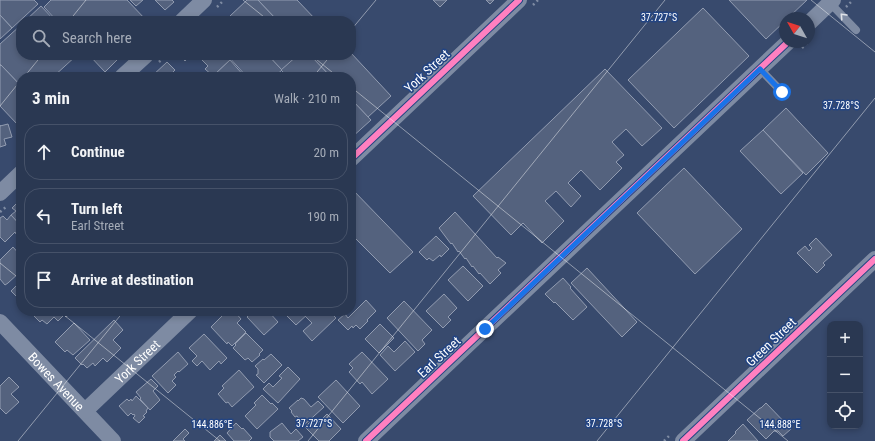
<!DOCTYPE html>
<html lang="en">
<head>
<meta charset="utf-8">
<style>
  :root { --surface:#2a3852; --page:#323f59; --text:#f1f3f6; --muted:#a5acb8; --line:#465269 }
  body { margin:0; font-family:"Roboto Condensed",sans-serif; background:var(--page); color:var(--text) }
  .controls { position:absolute; right:12px; bottom:12px; display:grid; overflow:hidden; border-radius:8px; box-shadow:0 2px 6px #0003 }
  .controls button { width:36px; height:36px; display:grid; place-items:center; padding:0; border:0; border-bottom:1px solid var(--line); background:var(--surface); color:var(--text); font:20px sans-serif }
  .compass { position:absolute; left:779px; top:12px; width:36px; height:36px; border-radius:50%; background:var(--surface); box-shadow:0 2px 6px #0003; rotate:309deg }
  .stop { position:absolute; width:12px; height:12px; margin:-9px; border:3px solid #1a73e8; border-radius:50%; background:#fff }
  .stop.end { background:#1a73e8; border-color:#fff; box-shadow:0 1px 4px #0008 }
  .list { margin:0; padding:0; list-style:none }
  h2 { display:flex; justify-content:space-between; align-items:center; height:52px; margin:0; padding:0 16px; font-size:17px }
  h2 small { font-size:13px; font-weight:400; color:var(--muted) }
  .list li { display:grid; grid-template-columns:26px 1fr auto; gap:12px; align-items:center; box-sizing:border-box; height:56px; margin:0 8px 8px; padding:0 8px; border:1px solid var(--line); border-radius:16px }
  .list b { display:block; font-size:15px; white-space:nowrap }
  .list p { margin:0; font-size:13px; white-space:nowrap; color:var(--muted) }
  .list em { font-size:13px; font-style:normal; color:var(--muted) }
  .icon { flex:none; width:22px; height:22px; fill:none; stroke:currentColor; stroke-width:2; stroke-linecap:round; stroke-linejoin:round }
  .map { position:relative; flex:none; width:875px; height:441px; overflow:hidden }
  .search { position:absolute; background:var(--surface); box-shadow:0 2px 6px #0003; left:16px; top:16px; width:340px; height:44px; display:flex; align-items:center; gap:10px; box-sizing:border-box; padding:0 14px; border-radius:16px; color:var(--muted); font-size:15px }
  .panel { position:absolute; background:var(--surface); box-shadow:0 2px 6px #0003; left:16px; top:72px; width:340px; height:244px; border-radius:16px }
  .map>svg:first-child { display:block }
  .building { fill:#54627e; stroke:#929cb1 }
  .lines { fill:none; stroke-linecap:round; stroke-linejoin:round }
  .path { stroke:#7e8ba3; stroke-width:2.5; stroke-dasharray:2 3; stroke-linecap:butt }
  .service { stroke:#7e8ba3; stroke-width:8 }
  .minor { stroke:#7e8ba3; stroke-width:16 }
  .cycleway-casing { stroke:#224483; stroke-width:8 }
  .cycleway { stroke:#ff80c0; stroke-width:6 }
  .oneway { stroke:#dfe2e8 }
  .route { stroke:#1a73e8; stroke-width:5 }
  .ticks { fill:none; stroke:#fff; stroke-width:1; stroke-opacity:0.45 }
  .labels { text-anchor:middle; dominant-baseline:central; stroke-width:3; stroke-linejoin:round; paint-order:stroke }
  .street-label { font-size:13px; fill:#fff; stroke:#224483 }
  .ticks-label { font-size:10px; text-anchor:middle; fill:#fff; stroke:#224483; stroke-width:3; stroke-linejoin:round; paint-order:stroke }
</style>
</head>
<body>
<div class="map">
<svg width="875" height="441" viewBox="0 0 875 441">
  <rect width="100%" height="100%" fill="#384a6d"/>
  <g class="building">
    <polygon points="0,0 34,0 38,4 12,28 0,15"/>
    <polygon points="51,0 127,0 147,21 57,21 44,7"/>
    <polygon points="130,0 143,0 136,6"/>
    <polygon points="155,0 172,0 174,2 165,10"/>
    <polygon points="247,0 258,0 278,21 235,21 230,16"/>
    <polygon points="258,0 297,0 317,21 278,21"/>
    <polygon points="433,0 447,0 440,7"/>
    <polygon points="486,0 494,0 490,4"/>
    <polygon points="729,0 807,0 788,18 785,18 785,21 766,39"/>
    <polygon points="41,6 55,21 25,21"/>
    <polygon points="703,8 749,56 674,128 628,80"/>
    <polygon points="0,15 12,28 0,39"/>
    <polygon points="230,16 235,21 225,21"/>
    <polygon points="21,25 21,55 77,55 53,77 21,77 21,86 0,64 0,44"/>
    <polygon points="351,53 391,96 368,117 351,99 351,77 331,77 310,55 351,55"/>
    <polygon points="89,55 122,55 105,72"/>
    <polygon points="179,55 191,55 185,61"/>
    <polygon points="197,55 225,55 230,60 213,76 205,69 208,66"/>
    <polygon points="227,55 268,55 282,70 274,77 247,77"/>
    <polygon points="268,55 298,55 282,70"/>
    <polygon points="298,55 310,55 331,77 288,77 281,70"/>
    <polygon points="230,60 245,77 213,77 213,76"/>
    <polygon points="167,62 175,70 168,77 151,77"/>
    <polygon points="1,65 21,86 21,121 17,124 0,106 0,66"/>
    <polygon points="605,69 662,128 642,146 626,129 612,142 624,155 616,162 622,168 600,190 581,170 568,183 581,196 571,207 556,191 545,201 564,221 542,243 523,223 511,235 473,196"/>
    <polygon points="351,99 371,120 351,138"/>
    <polygon points="786,108 828,153 806,175 763,130"/>
    <polygon points="8,124 12,137 4,139 6,145 0,147 0,125 0,126"/>
    <polygon points="763,130 803,173 781,194 740,151"/>
    <polygon points="684,168 742,229 695,274 637,213"/>
    <polygon points="351,188 413,252 390,273 351,234"/>
    <polygon points="18,202 20,204 21,202 21,226 11,215 16,211 12,208"/>
    <polygon points="455,212 497,258 498,257 506,263 498,270 501,273 490,284 480,273 479,274 473,266 472,267 466,258 465,259 459,251 458,252 452,243 451,244 439,228"/>
    <polygon points="11,215 21,226 21,229 16,234 15,232 5,242 0,237 0,218 3,216 7,220"/>
    <polygon points="436,236 449,249 441,257 440,255 433,261 429,258 427,260 419,252"/>
    <polygon points="816,238 832,255 823,263 825,265 817,273 797,253 805,246 809,251 812,248 809,245"/>
    <polygon points="13,247 21,256 21,271 8,283 5,285 0,279 0,260"/>
    <polygon points="463,266 483,286 468,301 448,280"/>
    <polygon points="587,268 637,322 622,337 571,283"/>
    <polygon points="563,278 571,287 570,288 587,307 573,320 555,302 554,303 545,294"/>
    <polygon points="21,281 21,297 19,299 11,291"/>
    <polygon points="444,294 457,308 448,317 451,320 443,328 426,311"/>
    <polygon points="366,300 376,311 367,320 368,321 360,329 356,325 353,328 352,326 348,330 338,320 345,314 348,318"/>
    <polygon points="404,301 432,330 422,340 425,344 418,351 387,318"/>
    <polygon points="35,311 71,311 72,312 66,317 64,315 58,321 54,317 47,324 42,320 40,322 32,314"/>
    <polygon points="230,311 234,311 241,319 237,323 246,332 232,346 228,342 227,344 211,327 226,312 228,314"/>
    <polygon points="253,311 268,311 278,322 264,335 247,317"/>
    <polygon points="287,311 309,311 310,312 296,325 284,313"/>
    <polygon points="311,311 314,311 316,313 318,311 321,312 322,311 329,311 336,318 312,341 303,331 312,323 305,316"/>
    <polygon points="114,320 123,330 113,340 121,348 107,362 103,358 95,366 93,363 87,368 83,364 82,365 75,358"/>
    <polygon points="74,323 90,340 73,355 67,350 65,352 55,342"/>
    <polygon points="380,324 394,338 379,353 365,339"/>
    <polygon points="246,333 263,350 259,354 260,355 252,362 248,358 245,360 233,348 236,345 235,344"/>
    <polygon points="204,334 227,358 221,364 219,361 210,370 202,361 197,366 192,361 197,356 189,348"/>
    <polygon points="405,341 415,352 395,371 380,355 388,346 394,352"/>
    <polygon points="178,352 188,364 179,372 178,371 174,375 176,377 172,381 176,385 168,393 152,376"/>
    <polygon points="362,352 388,379 372,394 362,382 360,384 349,372 353,368 349,364"/>
    <polygon points="271,354 282,365 264,383 256,375 258,374 258,369 255,366 263,359 264,360"/>
    <polygon points="288,367 300,379 278,403 263,389 269,383 273,387 282,378 279,376"/>
    <polygon points="239,370 254,387 232,407 228,402 226,403 218,394 224,388 222,386"/>
    <polygon points="9,377 19,387 11,394 19,402 6,414 0,408 0,386"/>
    <polygon points="151,379 158,386 153,391 160,400 150,410 140,399 141,398 136,392"/>
    <polygon points="336,380 360,406 343,423 318,397"/>
    <polygon points="262,395 271,404 272,403 278,409 257,429 245,416 256,405 254,403"/>
    <polygon points="136,396 148,408 146,411 147,412 143,416 145,417 139,423 133,418 135,416 134,414 133,415 131,413 128,416 119,406 127,399 129,401 131,399 132,401"/>
    <polygon points="301,398 304,399 311,407 318,401 324,407 304,425 297,416 295,417 291,412 292,411 289,408 298,400 298,401"/>
    <polygon points="766,403 791,429 783,436 778,431 774,431 766,439 747,420 760,408 761,408"/>
    <polygon points="327,414 341,429 329,441 319,441 305,427 312,420 317,424"/>
    <polygon points="236,423 242,429 243,428 252,438 249,441 234,441 227,433"/>
    <polygon points="282,423 291,434 296,429 303,437 298,441 274,441 270,437 270,432"/>
    <polygon points="743,424 758,441 728,441 736,433 735,432"/>
    <polygon points="185,429 189,433 183,439 185,441 173,441"/>
    <polygon points="220,435 226,441 214,441"/>
  </g>
  <g class="lines">
    <g class="path">
      <polyline points="533,5 538,0"/>
      <polyline points="217,7 224,0"/>
      <polyline points="846,7 853,0"/>
      <polyline points="164,21 168,17"/>
      <polyline points="802,48 808,42"/>
      <polyline points="159,62 166,55"/>
      <polyline points="0,212 6,207"/>
      <polyline points="664,441 670,435"/>
    </g>
    <g class="service">
      <polyline points="830,3 856,30"/>
      <polyline points="760,69 782,92"/>
    </g>
    <g class="minor">
      <polyline points="182,21 204,0"/>
      <polyline points="809,23 833,0"/>
      <polyline points="122,77 146,55"/>
      <polyline points="351,159 519,0"/>
      <polyline points="0,193 21,173"/>
      <path id="s1" d="M0 322 113 441"/>
      <path id="s2" d="M85 411 190 311"/>
      <polyline points="366,441 788,42"/>
      <polyline points="683,441 875,259"/>
    </g>
    <defs>
      <g id="cycleway">
        <polyline points="351,159 519,0"/>
        <polyline points="366,441 788,42"/>
        <polyline points="683,441 875,259"/>
      </g>
    </defs>
    <use href="#cycleway" class="cycleway-casing"/>
    <use href="#cycleway" class="cycleway"/>
  </g>
  <defs><path id="oneway-chevron" d="M-2-3.5L2.5 0L-2 3.5" fill="none" stroke-width="1.6" stroke-linecap="round" stroke-linejoin="round"/></defs>
  <use class="oneway" href="#oneway-chevron" transform="translate(843 16) rotate(-133)"/>
  <g class="lines">
    <polyline class="route" points="485,329 760,69 782,92"/>
  </g>
  <path class="ticks" d="M243 0 269 21M811 0 875 52M69 21 86 0M351 30 376 0M311 55 338 77M24 77 42 55M313 77 331 55M351 87 788 441M0 106 21 80M0 263 21 280M59 311 220 441M18 441 124 311M308 441 665 0M597 441 875 98"/>
  <g class="labels">
    <g class="street-label">
      <text transform="translate(427 71) rotate(-43)">York Street</text>
      <text transform="translate(771 342) rotate(-44)">Green Street</text>
      <text transform="translate(439 357) rotate(-43)">Earl Street</text>
      <text stroke="none"><textPath href="#s2" startOffset="72">York Street</textPath></text>
      <text stroke="none"><textPath href="#s1" startOffset="82">Bowes Avenue</textPath></text>
    </g>
  </g>
  <g class="ticks-label">
    <text x="659" y="21">37.727°S</text>
    <text x="841" y="109">37.728°S</text>
    <text x="314" y="427">37.727°S</text>
    <text x="604" y="427">37.728°S</text>
    <text x="212" y="428">144.886°E</text>
    <text x="780" y="428">144.888°E</text>
  </g>
</svg>
<div class="controls">
<button>+</button>
<button>−</button>
<button><svg class="icon" aria-label="locate" viewBox="0 0 24 24"><circle cx="12" cy="12" r="6"/><path d="M12 2v4M12 18v4M2 12h4M18 12h4"/></svg></button>
</div>
<svg class="compass" viewBox="-18 -18 36 36"><path d="M0-13l5 13h-10z" fill="#e53935"/><path d="M0 13l5-13h-10z" fill="#a5acb8"/></svg>
<div class="stop" style="left:782px;top:92px"></div>
<div class="stop end" style="left:485px;top:329px"></div>
<div class="search"><svg class="icon" aria-label="search" viewBox="0 0 24 24"><circle cx="10" cy="10" r="6"/><path d="M15 15l6 6"/></svg>Search here</div>
<section class="panel">
<h2>3 min<small>Walk · 210 m</small></h2>
<ul class="list">
<li><svg class="icon" aria-label="ahead" viewBox="0 0 24 24"><path d="M12 20V5M6 11l6-6 6 6"/></svg><div><b>Continue</b></div><em>20 m</em></li>
<li><svg class="icon" aria-label="left" viewBox="0 0 24 24"><path d="M17 20v-9H6M10 6l-5 5 5 5"/></svg><div><b>Turn left</b><p>Earl Street</p></div><em>190 m</em></li>
<li><svg class="icon" aria-label="arrive" viewBox="0 0 24 24"><path d="M6 21V4h12l-3 4 3 4H6"/></svg><div><b>Arrive at destination</b></div></li>
</ul>
</section>
</div>
</body>
</html>
